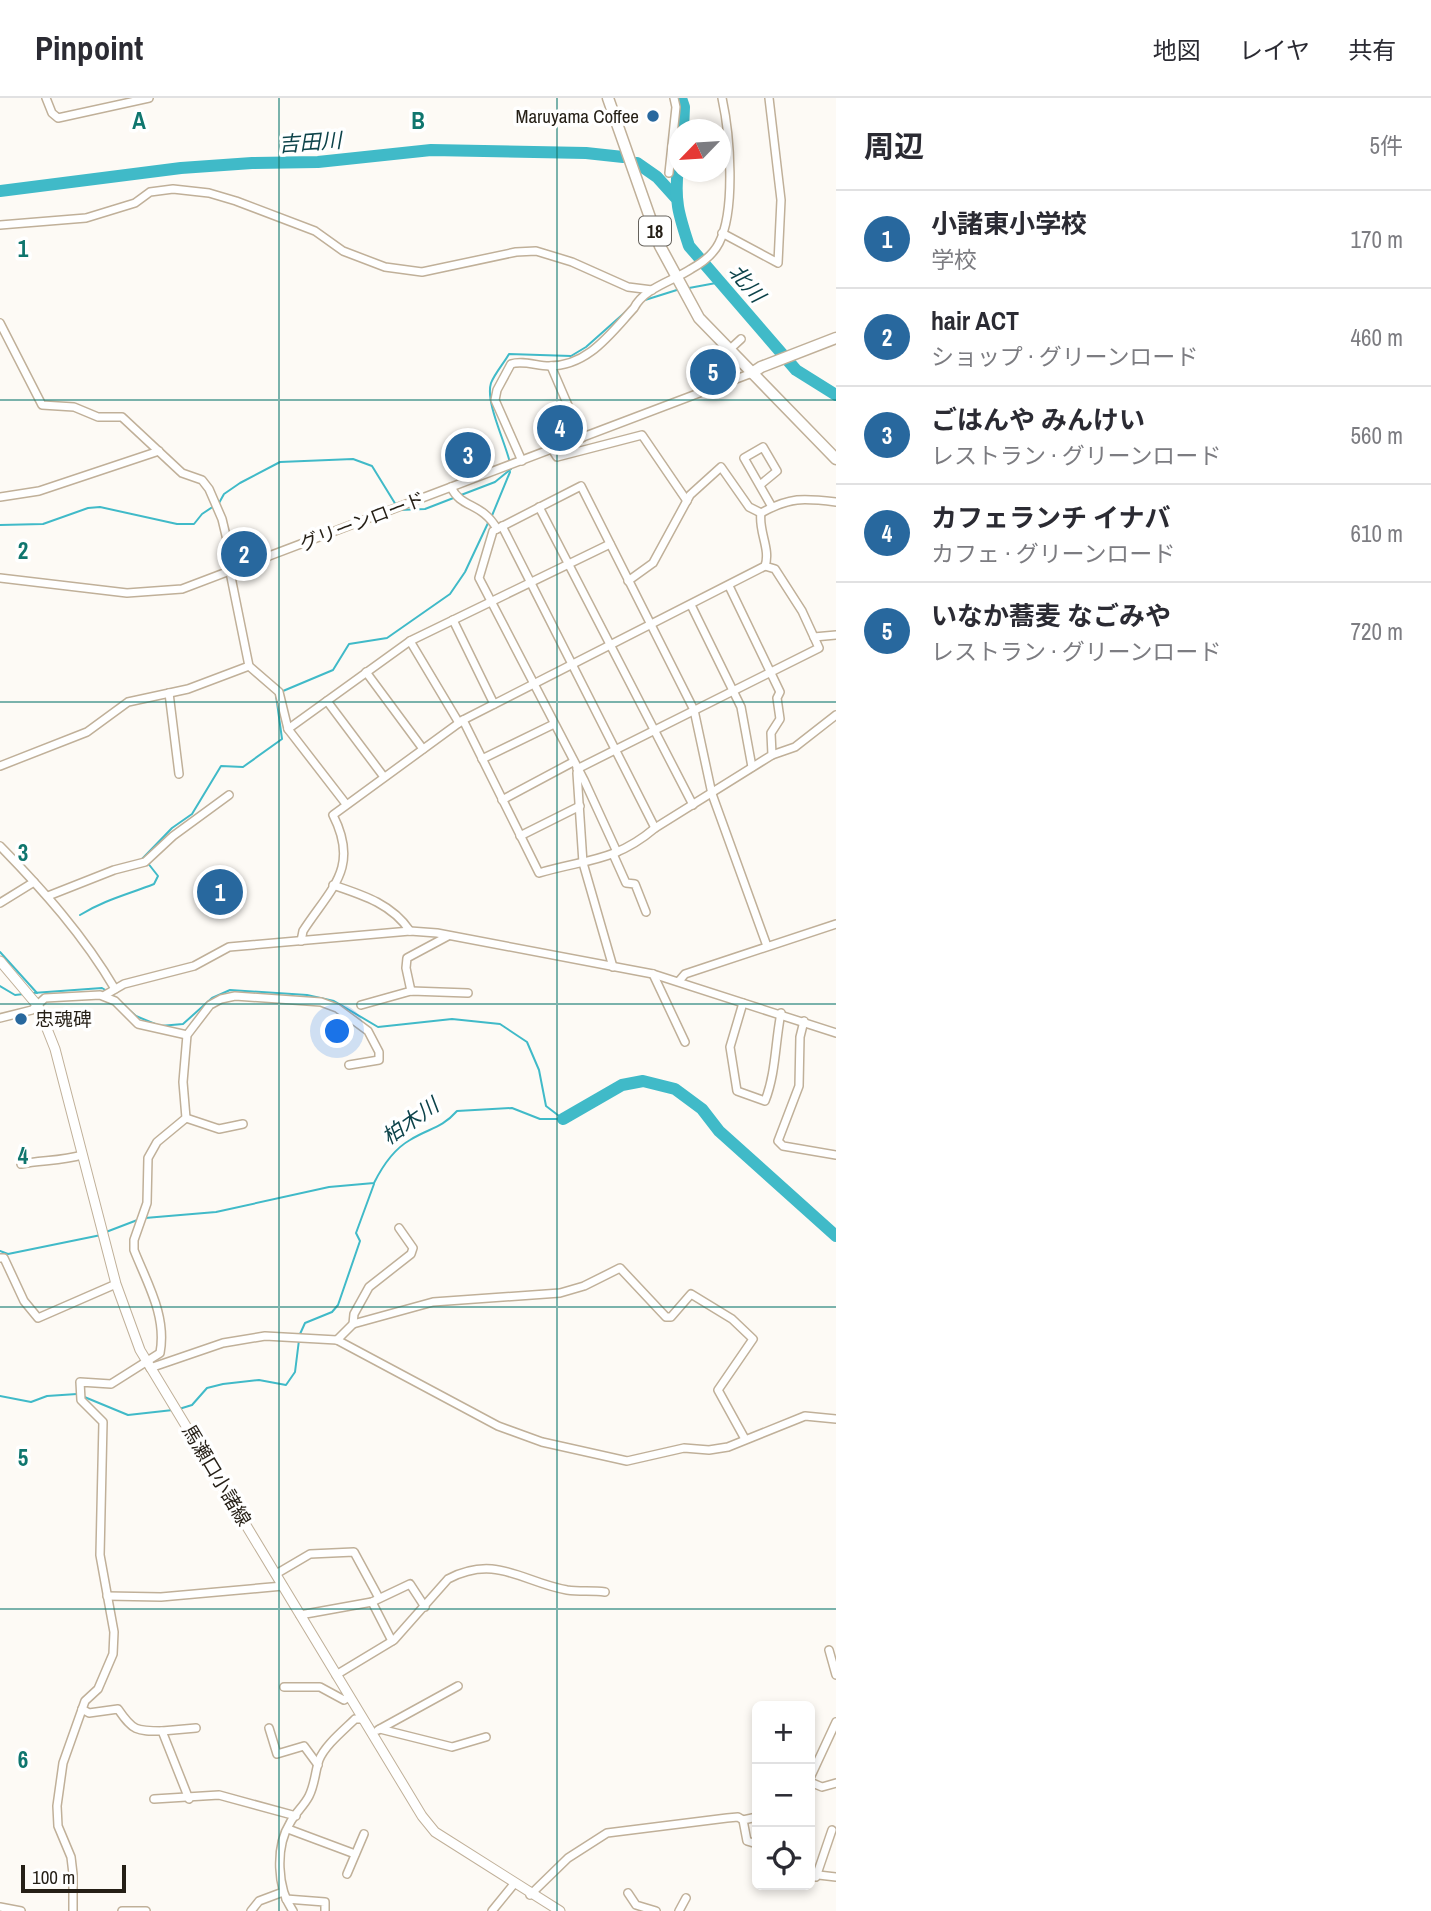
<!DOCTYPE html>
<html lang="ja">
<head>
<meta charset="utf-8">
<style>
  :root { --surface:#fff; --page:#f7f7f7; --text:#2b2b33; --muted:#7c7c81; --line:#e1e1e2; --accent:#28689e }
  body { margin:0; font-family:"Archivo Narrow","Noto Sans JP",sans-serif; background:var(--page); color:var(--text) }
  .controls { position:absolute; right:21px; bottom:21px; display:grid; overflow:hidden; border-radius:10px; box-shadow:0 4px 10px #0003 }
  .controls button { width:63px; height:63px; display:grid; place-items:center; padding:0; border:0; border-bottom:2px solid var(--line); background:var(--surface); color:var(--text); font:35px sans-serif }
  .compass { position:absolute; left:668px; top:21px; width:63px; height:63px; border-radius:50%; background:var(--surface); box-shadow:0 4px 10px #0003; rotate:245deg }
  .scale { position:absolute; left:21px; bottom:18px; width:105px; box-sizing:border-box; padding-left:7px; border:4px solid #251f16; border-top:0; font-size:19px; line-height:24px; white-space:nowrap; color:#251f16; -webkit-text-stroke:5px #fff; paint-order:stroke }
  .you { position:absolute; left:338px; top:934px; width:24px; height:24px; margin:-18px; border:5px solid #fff; border-radius:50%; background:#1a73e8; box-shadow:0 0 0 10px #1a73e833 }
  .badge { display:grid; place-items:center; width:46px; height:46px; border-radius:50%; background:var(--accent); color:#fff; font-size:23px; font-weight:700 }
  .pin { position:absolute; translate:-50% -50%; border:4px solid #fff; box-shadow:0 2px 7px #0006 }
  .list { margin:0; padding:0; list-style:none }
  h2 { display:flex; justify-content:space-between; align-items:center; height:91px; margin:0; padding:0 28px; font-size:30px }
  h2 small { font-size:23px; font-weight:400; color:var(--muted) }
  .list li { display:grid; grid-template-columns:46px 1fr auto; gap:21px; align-items:center; box-sizing:border-box; height:98px; padding:0 28px; border-top:2px solid var(--line) }
  .list b { display:block; font-size:26px; white-space:nowrap }
  .list p { margin:0; font-size:23px; white-space:nowrap; color:var(--muted) }
  .list em { font-size:23px; font-style:normal; color:var(--muted) }
  .icon { flex:none; width:38px; height:38px; fill:none; stroke:currentColor; stroke-width:2; stroke-linecap:round; stroke-linejoin:round }
  .map { position:relative; flex:none; width:836px; height:1813px; overflow:hidden }
  header { display:flex; align-items:center; gap:42px; box-sizing:border-box; height:98px; padding:0 35px; background:var(--surface); border-bottom:2px solid var(--line) }
  header strong { font-size:33px }
  nav { display:flex; gap:38px; margin-inline-start:auto; font-size:24px }
  main { display:flex }
  aside { flex:1; background:var(--surface) }
  .map>svg:first-child { display:block }
  .lines { fill:none; stroke-linecap:round; stroke-linejoin:round }
  .stream { stroke:#40bac8; stroke-width:2 }
  .river { stroke:#40bac8; stroke-width:12 }
  .minor-casing { stroke:#c0b099; stroke-width:10 }
  .major-casing { stroke:#c0b099; stroke-width:11 }
  .highway-casing { stroke:#c0b099; stroke-width:13 }
  .minor { stroke:#fff; stroke-width:7 }
  .major { stroke:#fff; stroke-width:9 }
  .highway { stroke:#fff; stroke-width:10 }
  .grid { fill:none; stroke:#0f766e; stroke-width:2; stroke-opacity:0.55 }
  .poi-dot { fill:#28689e; stroke:#fff; stroke-width:2.5 }
  .labels { text-anchor:middle; dominant-baseline:central; stroke-width:7; stroke-linejoin:round; paint-order:stroke }
  .shield { fill:#fff; stroke:#66625c; stroke-width:2 }
  .shield-label { font-size:18px; font-weight:bold; fill:#251f16 }
  .poi-label { font-size:19px; fill:#251f16; stroke:#fff; text-anchor:end }
  .street-label { font-size:19px; fill:#251f16; stroke:#fff }
  .water-label { font-size:21px; font-style:italic; fill:#0d434a; stroke:#fff }
  .grid-label { font-size:23px; text-anchor:middle; font-weight:bold; fill:#0f766e; stroke:#fff; stroke-width:7; stroke-linejoin:round; paint-order:stroke }
</style>
</head>
<body>
<header>
<strong>Pinpoint</strong>
<nav><a>地図</a><a>レイヤ</a><a>共有</a></nav>
</header>
<main>
<div class="map">
<svg width="836" height="1813" viewBox="0 0 836 1813">
  <rect width="100%" height="100%" fill="#fdfaf5"/>
  <g class="lines">
    <g class="stream">
      <polyline points="689,190 716,185 721,187"/>
      <polyline points="645,202 680,191"/>
      <path d="M510 365C505 343 485 304 491 285 495 275 504 265 509 256L571 258 586 249 631 209"/>
      <polyline points="461,397 495,384 511,371"/>
      <polyline points="219,405 224,396 240,385 280,364 353,361 372,368 396,407"/>
      <polyline points="399,412 425,411 456,399"/>
      <polyline points="491,420 510,374"/>
      <polyline points="0,427 43,426 88,410 100,409 177,426 194,426 202,416 214,408"/>
      <polyline points="283,593 333,572 349,546 387,540 450,496 465,474 488,425"/>
      <polyline points="142,761 172,730 192,716 221,668 243,669 282,641 276,597 278,596"/>
      <path d="M80 817C104 802 129 796 154 786L158 778 147 764"/>
      <polyline points="0,854 37,895"/>
      <polyline points="0,888 15,897 24,896"/>
      <polyline points="33,895 102,890 107,893"/>
      <polyline points="111,896 136,918 160,928 183,926 212,900 230,892 307,897 334,903 378,929 452,921 500,926 527,944 539,972 546,1008 563,1021"/>
      <path d="M145 1120 216 1114 329 1089 374 1085C382 1069 394 1051 410 1042 429 1030 441 1031 457 1013L512 1010 540 1021H562"/>
      <polyline points="106,1134 140,1121"/>
      <polyline points="0,1153 8,1156 101,1137"/>
      <polyline points="300,1236 305,1225 332,1214 338,1207 360,1143 356,1135 374,1086"/>
      <polyline points="0,1298 31,1304 47,1298 77,1296"/>
      <polyline points="82,1298 128,1317 173,1312"/>
      <polyline points="179,1311 192,1307 207,1290 223,1286 259,1282 286,1287 295,1274 299,1242"/>
    </g>
    <g class="river">
      <polyline points="681,0 684,9 683,32"/>
      <polyline points="637,65 657,79 675,99"/>
      <path d="M678 70C674 103 679 117 689 148L796 272 836 297"/>
      <polyline points="0,93 181,70 252,65 318,64 431,52 586,55 623,59"/>
      <polyline points="563,1021 622,987 643,983 675,991 702,1011 719,1033 836,1138"/>
    </g>
    <defs>
      <g id="minor">
        <polyline points="46,0 52,15 58,20 149,0"/>
        <polyline points="669,75 676,9 674,0"/>
        <polyline points="0,127 86,120 135,105 150,94 173,91 209,95 236,103 315,133 343,153 385,169 422,174 516,154 536,153 572,164 628,189 652,192"/>
        <polyline points="722,135 778,165 781,102 769,0"/>
        <polyline points="0,225 42,307 74,309 98,319 122,319 182,375 202,382 209,391 222,421 228,446 230,474 249,568 279,594 288,631 346,706"/>
        <polyline points="728,253 741,241"/>
        <polyline points="551,268 582,340"/>
        <polyline points="552,351 557,359 642,337 687,403"/>
        <path d="M522 363 495 302 497 292 511 266C523 262 537 268 549 268 588 268 610 236 634 210 644 190 673 183 691 171 702 165 713 157 719 145 736 112 730 36 722 0"/>
        <polyline points="760,387 777,373 763,349 744,360 772,409"/>
        <path d="M451 389C461 411 482 404 497 431"/>
        <polyline points="0,399 39,393 159,353"/>
        <polyline points="539,409 693,707"/>
        <path d="M761 415C790 399 803 400 836 404"/>
        <polyline points="502,428 655,730"/>
        <polyline points="0,480 127,495 182,491 752,275"/>
        <polyline points="628,483 653,465 690,397 721,369 749,409 761,415"/>
        <polyline points="691,507 741,609 752,669"/>
        <polyline points="453,522 494,606"/>
        <polyline points="814,539 836,537"/>
        <polyline points="410,543 459,625"/>
        <polyline points="366,574 423,651"/>
        <polyline points="169,595 179,676"/>
        <polyline points="327,603 384,679"/>
        <path d="M463 622 539 775C586 761 615 764 655 730L772 657 771 635 780 621 777 600 780 594 729 488"/>
        <polyline points="288,631 410,543 610,446"/>
        <polyline points="772,657 795,649 836,617"/>
        <polyline points="482,661 554,626"/>
        <polyline points="0,668 87,634 128,604 188,591 249,568"/>
        <polyline points="577,671 819,550 802,513 775,471 765,468"/>
        <polyline points="577,675 583,765 613,869"/>
        <polyline points="502,702 573,664"/>
        <polyline points="520,738 580,708"/>
        <path d="M0 748C43 792 84 838 115 891"/>
        <polyline points="617,754 584,682 479,480 493,433 581,388 694,612 712,696 767,848"/>
        <polyline points="613,756 626,785 635,786 646,814"/>
        <path d="M333 787C363 797 392 806 410 833"/>
        <polyline points="48,798 114,772 145,764 173,738 229,697"/>
        <polyline points="0,805 34,784"/>
        <path d="M301 843 303 833C331 790 360 770 333 717L463 622 765 468C771 451 758 433 761 415"/>
        <polyline points="653,876 685,944"/>
        <polyline points="679,883 685,876 836,826"/>
        <polyline points="411,893 406,870 407,860 448,838"/>
        <polyline points="105,897 124,886 194,868 229,849 410,833 437,835 653,876 836,935"/>
        <path d="M743 905 730 949 737 993 765 1003C776 975 775 945 781 915"/>
        <polyline points="361,907 411,893 468,895"/>
        <polyline points="0,920 32,912 45,900 100,897 115,903 138,926 187,937"/>
        <polyline points="804,923 800,939 799,988 778,1043 783,1048 836,1057"/>
        <polyline points="186,1020 219,1031 243,1026"/>
        <path d="M21 1066C41 1062 62 1063 82 1057"/>
        <polyline points="0,1160 4,1160 24,1203 38,1220 116,1186"/>
        <polyline points="353,1226 433,1204 560,1195 584,1188 620,1170 666,1219 671,1219 691,1196 732,1221 753,1241 718,1292 745,1341"/>
        <polyline points="337,1242 353,1226 354,1216 369,1189 411,1156 413,1150 399,1130"/>
        <polyline points="150,1270 223,1245 265,1238 337,1242 498,1328 542,1344 627,1363 684,1350 709,1352 728,1349 805,1318 836,1321"/>
        <polyline points="276,1476 310,1456 354,1454 379,1500"/>
        <polyline points="107,1498 161,1499 283,1488"/>
        <polyline points="372,1504 392,1543"/>
        <polyline points="300,1517 372,1504 410,1486 425,1509"/>
        <polyline points="829,1552 836,1577"/>
        <path d="M336 1577 394 1542 448 1481C496 1456 522 1484 567 1492 580 1494 592 1492 605 1494"/>
        <polyline points="284,1589 320,1589 344,1602 349,1599"/>
        <path d="M82 1611 89 1615 118 1611C133 1633 136 1633 162 1633L189 1701"/>
        <polyline points="269,1630 277,1656 304,1648 318,1667"/>
        <polyline points="380,1631 452,1649 486,1639"/>
        <polyline points="378,1632 458,1588"/>
        <polyline points="162,1633 196,1630"/>
        <polyline points="810,1680 836,1624"/>
        <polyline points="810,1684 822,1689 836,1685"/>
        <polyline points="154,1701 219,1697 296,1718"/>
        <polyline points="757,1719 743,1722 747,1743 757,1746"/>
        <polyline points="288,1731 355,1756"/>
        <polyline points="347,1776 364,1736"/>
        <polyline points="810,1776 836,1779"/>
        <polyline points="816,1779 832,1732"/>
        <polyline points="628,1795 636,1807 656,1813"/>
        <polyline points="530,1797 568,1760 607,1735 727,1720 738,1719 743,1722"/>
        <polyline points="286,1801 325,1804 325,1813"/>
        <polyline points="0,1809 21,1813"/>
        <path d="M73 1813V1776L71 1759 58 1728 57 1708 63 1665 85 1603 98 1591 113 1556 114 1534 100 1457 103 1324 81 1302 80 1284 111 1286 160 1255C167 1218 147 1185 134 1152V1142L147 1105 148 1060 157 1044 186 1020 183 984 187 937 210 907 221 901 235 898 321 904 337 910 368 933 379 954V962L349 967"/>
        <polyline points="122,1813 146,1813"/>
        <polyline points="251,1813 259,1803 283,1794"/>
        <path d="M293 1813C277 1791 275 1749 290 1725 295 1715 304 1708 309 1698 315 1686 315 1674 319 1662 325 1647 344 1632 355 1621H362"/>
        <polyline points="492,1813 514,1786"/>
        <polyline points="679,1813 686,1800"/>
      </g>
      <polyline id="major" points="0,863 38,908 55,951 116,1186 140,1252 422,1718 435,1734 560,1813"/>
      <g id="highway">
        <polyline points="608,0 660,148 699,220 836,361"/>
        <polyline points="752,275 761,269 836,240"/>
      </g>
    </defs>
    <use href="#minor" class="minor-casing"/>
    <use href="#major" class="major-casing"/>
    <use href="#highway" class="highway-casing"/>
    <use href="#minor" class="minor"/>
    <use href="#major" class="major"/>
    <use href="#highway" class="highway"/>
  </g>
  <path class="grid" d="M279 0V1813M557 0V1813M0 302H836M0 604H836M0 906H836M0 1209H836M0 1511H836"/>
  <g class="poi-dot">
    <circle cx="653" cy="18" r="7"/>
    <circle cx="21" cy="921" r="7"/>
  </g>
  <g class="labels">
    <rect class="shield" x="639" y="118.5" width="32" height="29" rx="5"/>
    <g class="shield-label">
      <text x="655" y="133">18</text>
    </g>
    <g class="poi-label">
      <text x="639" y="18">Maruyama Coffee</text>
      <text x="35" y="921" text-anchor="start">忠魂碑</text>
    </g>
    <g class="street-label">
      <text transform="translate(362 423) rotate(-21)">グリーンロード</text>
      <text transform="translate(217 1377) rotate(59)">馬瀬口小諸線</text>
    </g>
    <g class="water-label">
      <text transform="translate(310 44) rotate(-4)">吉田川</text>
      <text transform="translate(747 185) rotate(49)">北川</text>
      <text transform="translate(410 1023) rotate(-35)">柏木川</text>
    </g>
  </g>
  <g class="grid-label">
    <text x="139" y="31">A</text>
    <text x="418" y="31">B</text>
    <text x="23" y="159">1</text>
    <text x="23" y="461">2</text>
    <text x="23" y="763">3</text>
    <text x="23" y="1066">4</text>
    <text x="23" y="1368">5</text>
    <text x="23" y="1670">6</text>
  </g>
</svg>
<div class="controls">
<button>+</button>
<button>−</button>
<button><svg class="icon" aria-label="locate" viewBox="0 0 24 24"><circle cx="12" cy="12" r="6"/><path d="M12 2v4M12 18v4M2 12h4M18 12h4"/></svg></button>
</div>
<svg class="compass" viewBox="-18 -18 36 36"><path d="M0-13l5 13h-10z" fill="#e53935"/><path d="M0 13l5-13h-10z" fill="#7c7c81"/></svg>
<div class="scale">100 m</div>
<div class="you"></div>
<div class="pin badge" style="left:220px;top:794px">1</div>
<div class="pin badge" style="left:244px;top:456px">2</div>
<div class="pin badge" style="left:468px;top:357px">3</div>
<div class="pin badge" style="left:560px;top:330px">4</div>
<div class="pin badge" style="left:713px;top:274px">5</div>
</div>
<aside>
<h2>周辺<small>5件</small></h2>
<ul class="list">
<li><span class="badge">1</span><div><b>小諸東小学校</b><p>学校</p></div><em>170 m</em></li>
<li><span class="badge">2</span><div><b>hair ACT</b><p>ショップ · グリーンロード</p></div><em>460 m</em></li>
<li><span class="badge">3</span><div><b>ごはんや みんけい</b><p>レストラン · グリーンロード</p></div><em>560 m</em></li>
<li><span class="badge">4</span><div><b>カフェランチ イナバ</b><p>カフェ · グリーンロード</p></div><em>610 m</em></li>
<li><span class="badge">5</span><div><b>いなか蕎麦 なごみや</b><p>レストラン · グリーンロード</p></div><em>720 m</em></li>
</ul>
</aside>
</main>
</body>
</html>
